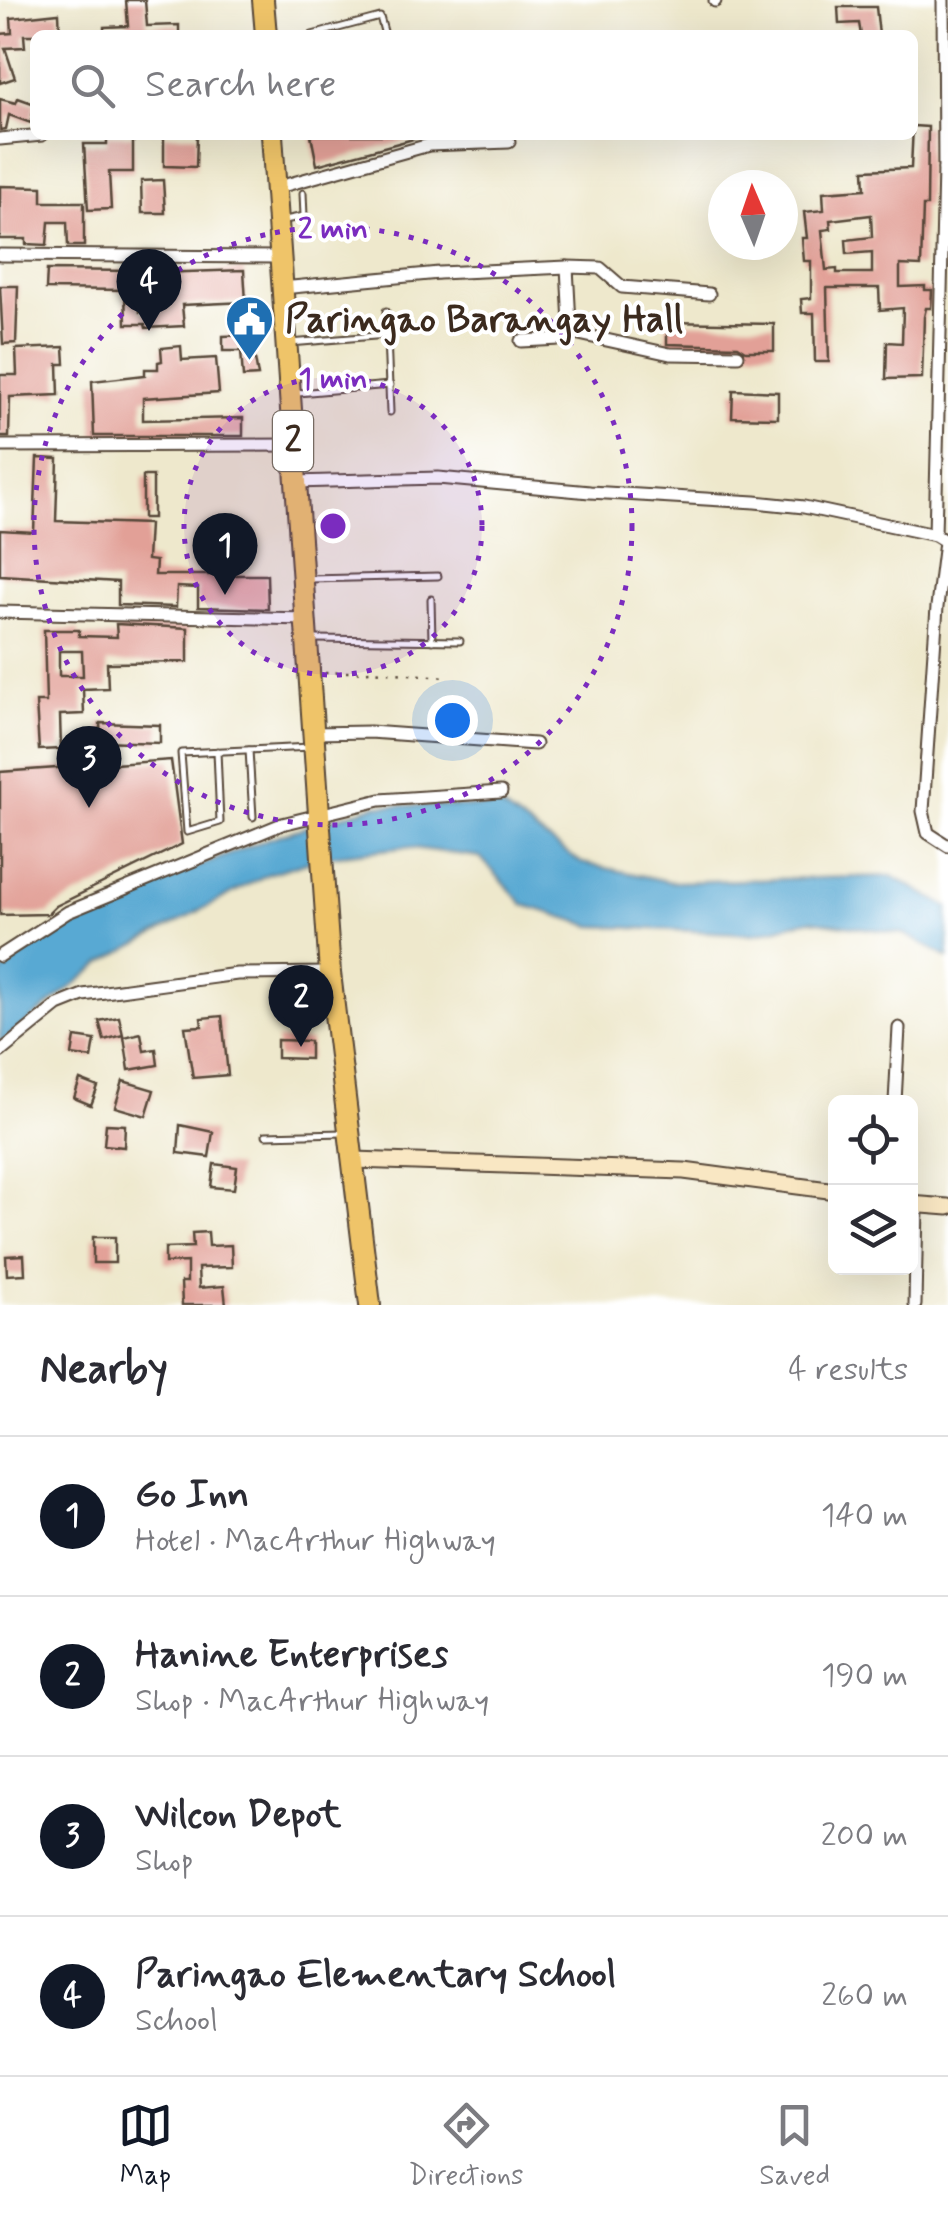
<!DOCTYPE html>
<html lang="en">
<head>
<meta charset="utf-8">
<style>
  :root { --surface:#fff; --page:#f2f2f3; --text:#2b2b33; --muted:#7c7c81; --line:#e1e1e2; --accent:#111827 }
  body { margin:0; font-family:Mynerve,sans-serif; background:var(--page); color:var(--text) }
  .controls { position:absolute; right:30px; bottom:30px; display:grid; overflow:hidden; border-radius:15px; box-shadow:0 10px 40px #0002 }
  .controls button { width:90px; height:90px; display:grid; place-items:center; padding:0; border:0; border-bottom:2px solid var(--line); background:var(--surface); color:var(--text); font:50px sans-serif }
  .compass { position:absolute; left:708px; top:170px; width:90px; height:90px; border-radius:50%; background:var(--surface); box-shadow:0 10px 40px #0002; rotate:358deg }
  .you { position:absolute; left:452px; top:720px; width:35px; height:35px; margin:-25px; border:8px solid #fff; border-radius:50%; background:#1a73e8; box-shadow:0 0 0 15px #1a73e833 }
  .badge { display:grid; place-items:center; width:65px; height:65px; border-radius:50%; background:var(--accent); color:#fff; font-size:32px; font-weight:700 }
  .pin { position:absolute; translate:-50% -82px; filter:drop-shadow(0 2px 5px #0008) }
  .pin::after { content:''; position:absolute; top:52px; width:35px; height:30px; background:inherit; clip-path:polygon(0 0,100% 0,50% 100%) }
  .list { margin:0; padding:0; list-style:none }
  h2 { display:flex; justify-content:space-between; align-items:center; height:130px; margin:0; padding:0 40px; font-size:42px }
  h2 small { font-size:32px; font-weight:400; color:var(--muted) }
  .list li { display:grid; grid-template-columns:65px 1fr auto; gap:30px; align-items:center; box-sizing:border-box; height:160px; padding:0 40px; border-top:2px solid var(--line) }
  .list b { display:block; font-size:38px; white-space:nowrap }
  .list p { margin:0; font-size:32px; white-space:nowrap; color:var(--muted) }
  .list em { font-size:32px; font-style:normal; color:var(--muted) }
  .icon { flex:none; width:55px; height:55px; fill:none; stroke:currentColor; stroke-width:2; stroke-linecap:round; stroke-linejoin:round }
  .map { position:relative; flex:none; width:948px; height:1305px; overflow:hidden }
  .search { position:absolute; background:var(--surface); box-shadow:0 10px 40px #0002; left:30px; right:30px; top:30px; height:110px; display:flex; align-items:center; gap:25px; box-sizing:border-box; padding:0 35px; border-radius:15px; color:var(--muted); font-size:38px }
  .sheet { height:770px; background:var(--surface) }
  nav { display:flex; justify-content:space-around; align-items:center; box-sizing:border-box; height:140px; border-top:2px solid var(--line); background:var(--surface); font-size:28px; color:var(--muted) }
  nav a { display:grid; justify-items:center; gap:5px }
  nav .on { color:var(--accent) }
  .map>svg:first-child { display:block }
  .water { fill:#58a9d3; stroke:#4a6a78; stroke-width:2.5 }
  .building { fill:#e2a097; fill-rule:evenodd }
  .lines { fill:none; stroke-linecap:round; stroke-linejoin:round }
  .lane-casing { stroke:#564638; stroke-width:9 }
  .street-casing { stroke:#564638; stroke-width:15 }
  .secondary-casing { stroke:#564638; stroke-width:19 }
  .highway-casing { stroke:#564638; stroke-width:24 }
  .path { stroke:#564638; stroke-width:2.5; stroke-dasharray:2.5 8; stroke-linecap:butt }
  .lane { stroke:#fff; stroke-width:5 }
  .street { stroke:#fff; stroke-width:11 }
  .secondary { stroke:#f9e7c3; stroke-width:15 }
  .highway { stroke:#efc469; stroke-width:20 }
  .ring { fill:none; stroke:#7b2cbf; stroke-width:5; stroke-dasharray:5 10 }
  .labels { text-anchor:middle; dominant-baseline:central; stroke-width:8; stroke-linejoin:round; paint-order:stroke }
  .shield { fill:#fff; stroke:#766a62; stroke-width:2.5 }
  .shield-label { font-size:35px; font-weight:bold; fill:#3b2a1e }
  .poi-label { font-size:38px; font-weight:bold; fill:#3b2a1e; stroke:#fff; text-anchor:start }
  .centre { fill:#7b2cbf; stroke:#fff; stroke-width:5 }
  .ring-label { font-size:30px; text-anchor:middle; font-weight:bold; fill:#7b2cbf; stroke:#fff; stroke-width:8; stroke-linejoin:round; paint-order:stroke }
</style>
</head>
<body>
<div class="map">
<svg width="948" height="1305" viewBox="0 0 948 1305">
  <rect width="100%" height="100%" fill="#fff"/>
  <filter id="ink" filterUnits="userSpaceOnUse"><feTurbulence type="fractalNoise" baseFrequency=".01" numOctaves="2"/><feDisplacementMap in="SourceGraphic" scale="20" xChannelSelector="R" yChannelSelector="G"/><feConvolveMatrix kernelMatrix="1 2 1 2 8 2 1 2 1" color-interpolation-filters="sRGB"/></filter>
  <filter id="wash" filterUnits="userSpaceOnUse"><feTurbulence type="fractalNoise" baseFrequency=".0048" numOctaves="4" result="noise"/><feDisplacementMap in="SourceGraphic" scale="40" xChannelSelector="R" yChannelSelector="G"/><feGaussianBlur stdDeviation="2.25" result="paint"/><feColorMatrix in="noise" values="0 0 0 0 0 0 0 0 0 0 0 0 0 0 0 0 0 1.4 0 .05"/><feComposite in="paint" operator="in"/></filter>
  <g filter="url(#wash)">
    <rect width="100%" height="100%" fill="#eee8cc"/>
    <polygon class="water" points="377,805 501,807 582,863 672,882 892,876 948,907 948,958 904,934 810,920 754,934 592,926 524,905 480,857 406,847 323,857 268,874 102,963 0,1044 0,975 36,940 144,888 270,838"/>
    <g id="blocks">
      <g class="building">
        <polygon points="126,0 145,0 147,26 179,25 179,35 104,35 104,27 128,26"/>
        <polygon points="838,7 876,7 879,35 861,35 859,23 839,24"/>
        <polygon points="59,13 60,35 24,35 25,47 5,48 15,78 0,83 0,34 12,33 11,18"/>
        <polygon points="18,98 35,104 31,123 9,115 6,129 0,130 0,99 16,103"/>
        <path d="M913 126 928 127 927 206H923L921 266 900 265V287L925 286V290H932L931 308H926L924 317 922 378 886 379 887 342 902 343 903 308 880 310 879 288H827L829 362H815L814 313H802L801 299 811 298V261H804L802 238H807L804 212 824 210 823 192 865 189 864 170 911 168ZM871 215 872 237 846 240 847 254 872 252V273H837V269L826 270 822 230 831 229 830 220Z"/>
        <polygon points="107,135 133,135 133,172 109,172 111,209 88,210 84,144 107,144"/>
        <polygon points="164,135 197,135 196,167 164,166"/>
        <polygon points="311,135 417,135 417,138 317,165"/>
        <polygon points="163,180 165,213 142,213 141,181"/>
        <polygon points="0,186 42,187 42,202 84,202 84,246 68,246 67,222 49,222 47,245 26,244 26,239 0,239"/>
        <path d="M47 270 130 271 129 281H158V273L244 270 246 302 182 305 184 326 146 328 145 324H126L125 290 46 289ZM139 290H159L160 311 140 312Z"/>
        <polygon points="0,286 18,286 16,343 3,344"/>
        <polygon points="667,322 774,324 774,351 746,351 738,346 667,344"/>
        <polygon points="251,335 258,376 243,377 241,351 223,351 223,336"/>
        <polygon points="181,346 182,360 216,358 219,393 143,398 143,420 243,418 243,436 94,436 92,381 145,375 145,369 158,369 158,362 162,361 161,348"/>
        <polygon points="64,347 65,364 58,364 59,395 10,397 9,437 0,437 0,375 17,375 16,349"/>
        <polygon points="733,390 778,392 778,418 732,417"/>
        <polygon points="37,458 58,459 56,521 149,524 147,560 156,561 155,575 267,575 268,609 198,607 198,588 177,587 176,607 118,605 118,582 0,575 0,530 34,532"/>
        <rect x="143" y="476" width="10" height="42"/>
        <path d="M116 624 188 628V662L107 663 108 688 83 689 84 714 60 715 61 749 39 750 36 702H46L44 630H79V636L117 637ZM59 651H82L83 676H59Z"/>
        <polygon points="100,723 160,725 160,743 101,741"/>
        <polygon points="171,760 182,844 56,906 48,914 0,915 0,772"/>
        <polygon points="222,1016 228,1075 193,1078 185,1027 202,1026 201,1018"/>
        <polygon points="119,1017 123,1035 104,1040 99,1021"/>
        <polygon points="141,1033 144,1051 156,1049 158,1065 129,1070 124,1037"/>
        <polygon points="75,1037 95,1040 92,1058 72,1055"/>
        <polygon points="277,1040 310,1041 310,1059 277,1058"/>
        <polygon points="80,1080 98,1087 91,1105 74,1098"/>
        <polygon points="123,1081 154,1090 146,1116 115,1107"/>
        <polygon points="106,1124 125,1125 124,1147 104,1145"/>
        <polygon points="180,1125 213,1132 209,1157 178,1153"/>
        <polygon points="214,1164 237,1167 234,1189 211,1187"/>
        <polygon points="208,1232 209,1246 231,1245 232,1267 198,1268 199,1288 224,1286 226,1305 182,1305 181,1282 187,1282 187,1262 165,1263 165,1248 193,1247 192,1233"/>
        <rect x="93" y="1237" width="22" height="26"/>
        <polygon points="24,1255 25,1274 7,1275 6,1256"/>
      </g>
    </g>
  </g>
  <g filter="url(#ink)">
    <use href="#blocks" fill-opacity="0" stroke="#564638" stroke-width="2.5"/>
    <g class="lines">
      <defs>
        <g id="lane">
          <polyline points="312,35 380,17 385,35"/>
          <polyline points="285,220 304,216 303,193"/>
          <polyline points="386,311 390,412"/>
          <polyline points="290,343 387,335"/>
          <polyline points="298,393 390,385"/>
          <polyline points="310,579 438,576"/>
          <polyline points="431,599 432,641"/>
          <polyline points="315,639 460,641"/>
          <polyline points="249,750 253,817"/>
          <polyline points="217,751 220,822 187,832 181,753 311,747"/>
          <polyline points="266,1135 343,1133"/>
        </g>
        <g id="street">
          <polyline points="715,0 715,1"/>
          <polyline points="943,0 944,169"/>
          <polyline points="0,139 42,135"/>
          <polyline points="275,188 429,145 509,142"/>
          <polyline points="0,255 279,257"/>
          <polyline points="567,267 570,324 579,334 670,354 738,355"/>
          <polyline points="282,288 439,273 567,267 600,268 622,287 709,294"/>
          <polyline points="521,341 560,339 572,329"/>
          <polyline points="0,446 293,445"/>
          <polyline points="295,482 438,478 590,492 755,502 804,507 935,535 948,543"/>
          <polyline points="935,535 944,169 948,169"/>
          <polyline points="945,542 937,607 923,811 928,833 948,846"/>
          <polyline points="0,612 305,619"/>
          <polyline points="313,733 370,732 535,744"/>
          <polyline points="0,956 68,912 282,824 380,800 501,792"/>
          <polyline points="0,1052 58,1005 83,995 237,974 330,973"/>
          <polyline points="895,1102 899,1028"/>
          <polyline points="915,1305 917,1206"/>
        </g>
        <g id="secondary">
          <polyline points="354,1160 684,1171 836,1191"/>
          <polyline points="910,1204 948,1207"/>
        </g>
        <g id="highway">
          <polyline points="263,0 266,35"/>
          <polyline points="272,135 330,973 370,1305"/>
        </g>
      </defs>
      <use href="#lane" class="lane-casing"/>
      <use href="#street" class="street-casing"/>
      <use href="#secondary" class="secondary-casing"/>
      <use href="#highway" class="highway-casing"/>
      <polyline class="path" points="325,673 371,671 446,677"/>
      <use href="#lane" class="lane"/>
      <use href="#street" class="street"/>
      <use href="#secondary" class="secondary"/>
      <use href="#highway" class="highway"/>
    </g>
  </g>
  <circle cx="333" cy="526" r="149" fill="#7b2cbf" fill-opacity=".12"/>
  <g class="ring">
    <circle cx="333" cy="526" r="149"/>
    <circle cx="333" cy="526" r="299"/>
  </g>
  <defs>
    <symbol id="civic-pin" viewBox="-11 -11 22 30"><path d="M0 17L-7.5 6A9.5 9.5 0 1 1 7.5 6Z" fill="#1f6fb2" stroke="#fff"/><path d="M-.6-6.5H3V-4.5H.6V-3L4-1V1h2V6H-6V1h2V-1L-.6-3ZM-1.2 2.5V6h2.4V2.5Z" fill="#fff"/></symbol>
  </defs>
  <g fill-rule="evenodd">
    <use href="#civic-pin" x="222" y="292" width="55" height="75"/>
  </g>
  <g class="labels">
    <rect class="shield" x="273" y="411" width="40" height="60" rx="8"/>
    <g class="shield-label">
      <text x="293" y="441">2</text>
    </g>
    <g class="poi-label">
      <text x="285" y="320">Paringao Barangay Hall</text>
    </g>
  </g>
  <circle cx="333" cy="526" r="15" class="centre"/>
  <g class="ring-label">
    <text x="333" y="238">2 min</text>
    <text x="333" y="388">1 min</text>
  </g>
</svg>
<div class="controls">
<button><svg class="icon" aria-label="locate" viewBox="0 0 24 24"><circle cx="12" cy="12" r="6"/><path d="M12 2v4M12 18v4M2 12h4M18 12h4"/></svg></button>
<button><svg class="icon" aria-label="layers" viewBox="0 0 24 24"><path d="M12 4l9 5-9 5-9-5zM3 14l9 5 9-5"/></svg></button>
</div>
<svg class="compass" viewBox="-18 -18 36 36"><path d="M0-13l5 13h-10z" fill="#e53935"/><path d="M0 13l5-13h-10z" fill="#7c7c81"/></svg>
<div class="you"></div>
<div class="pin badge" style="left:225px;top:595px">1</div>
<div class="pin badge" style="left:301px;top:1047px">2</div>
<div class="pin badge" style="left:89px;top:808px">3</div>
<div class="pin badge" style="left:149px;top:331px">4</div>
<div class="search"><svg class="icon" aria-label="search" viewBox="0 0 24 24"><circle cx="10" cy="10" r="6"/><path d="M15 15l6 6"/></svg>Search here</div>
</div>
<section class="sheet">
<h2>Nearby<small>4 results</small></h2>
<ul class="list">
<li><span class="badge">1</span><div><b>Go Inn</b><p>Hotel · MacArthur Highway</p></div><em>140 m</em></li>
<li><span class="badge">2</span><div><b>Hanine Enterprises</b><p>Shop · MacArthur Highway</p></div><em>190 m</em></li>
<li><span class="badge">3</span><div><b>Wilcon Depot</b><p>Shop</p></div><em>200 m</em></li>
<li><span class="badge">4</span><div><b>Paringao Elementary School</b><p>School</p></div><em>260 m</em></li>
</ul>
</section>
<nav>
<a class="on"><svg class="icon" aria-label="map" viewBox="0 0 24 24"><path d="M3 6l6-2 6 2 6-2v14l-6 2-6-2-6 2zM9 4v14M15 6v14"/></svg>Map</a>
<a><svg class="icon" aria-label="directions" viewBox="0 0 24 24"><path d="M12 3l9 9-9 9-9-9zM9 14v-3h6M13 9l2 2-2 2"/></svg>Directions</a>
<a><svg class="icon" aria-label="saved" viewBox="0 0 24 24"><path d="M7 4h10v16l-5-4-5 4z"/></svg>Saved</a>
</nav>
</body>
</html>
